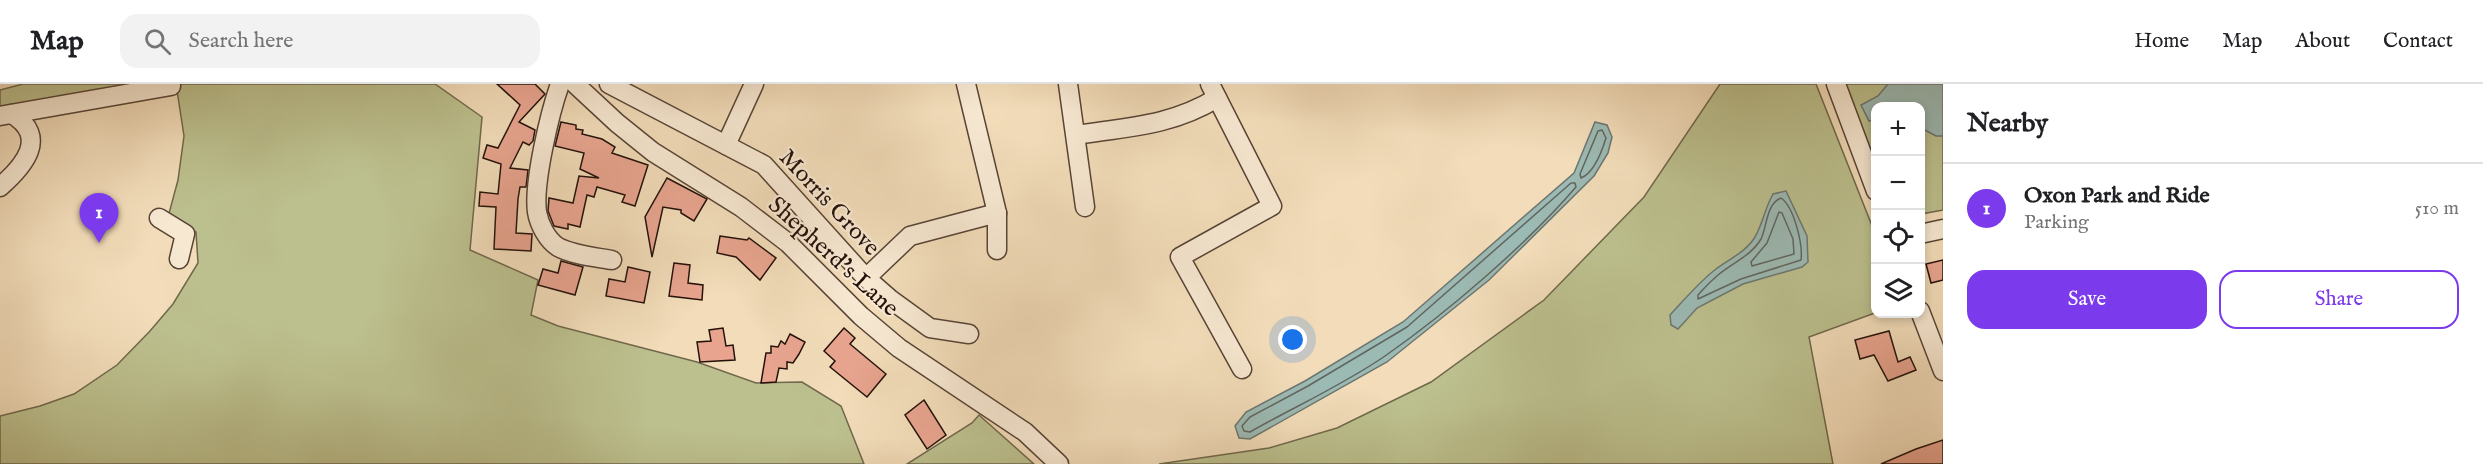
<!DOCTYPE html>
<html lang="en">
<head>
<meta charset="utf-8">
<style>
  :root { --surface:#fff; --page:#f2f2f2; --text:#202124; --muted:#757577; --line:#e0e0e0; --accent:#7c3aed }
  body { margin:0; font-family:"IM FELL English",serif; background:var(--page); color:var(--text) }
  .controls { position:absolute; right:18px; top:18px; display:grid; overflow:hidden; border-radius:12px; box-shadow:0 3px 9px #0003 }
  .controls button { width:54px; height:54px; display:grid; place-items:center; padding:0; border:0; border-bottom:2px solid var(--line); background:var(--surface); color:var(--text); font:30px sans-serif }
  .you { position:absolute; left:1293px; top:256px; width:21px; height:21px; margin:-15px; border:4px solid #fff; border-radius:50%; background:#1a73e8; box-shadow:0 0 0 9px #1a73e833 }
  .badge { display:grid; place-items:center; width:39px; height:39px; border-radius:50%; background:var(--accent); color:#fff; font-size:20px; font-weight:700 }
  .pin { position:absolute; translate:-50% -50px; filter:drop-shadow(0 2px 3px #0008) }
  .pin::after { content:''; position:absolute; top:32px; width:21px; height:18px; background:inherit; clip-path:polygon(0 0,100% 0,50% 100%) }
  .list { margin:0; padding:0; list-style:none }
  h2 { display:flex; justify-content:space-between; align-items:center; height:78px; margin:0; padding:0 24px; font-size:26px }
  h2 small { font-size:20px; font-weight:400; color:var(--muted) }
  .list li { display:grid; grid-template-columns:39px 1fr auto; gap:18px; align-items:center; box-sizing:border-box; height:90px; padding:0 24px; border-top:2px solid var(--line) }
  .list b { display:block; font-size:22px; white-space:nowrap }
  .list p { margin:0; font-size:20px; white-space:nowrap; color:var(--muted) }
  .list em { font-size:20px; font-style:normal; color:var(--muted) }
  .actions { display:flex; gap:12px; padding:18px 24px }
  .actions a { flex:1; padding:14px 0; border:2px solid var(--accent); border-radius:18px; text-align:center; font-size:21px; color:var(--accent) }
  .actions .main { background:var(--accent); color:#fff }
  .icon { flex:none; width:33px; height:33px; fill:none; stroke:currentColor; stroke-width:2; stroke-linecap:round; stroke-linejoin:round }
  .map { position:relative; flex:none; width:1943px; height:380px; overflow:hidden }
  header { display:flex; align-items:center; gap:36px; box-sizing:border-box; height:84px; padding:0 30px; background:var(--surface); border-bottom:2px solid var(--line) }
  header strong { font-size:28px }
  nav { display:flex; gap:33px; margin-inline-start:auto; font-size:21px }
  .search { width:420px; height:54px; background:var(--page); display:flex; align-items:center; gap:15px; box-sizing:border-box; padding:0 21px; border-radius:18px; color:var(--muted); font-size:22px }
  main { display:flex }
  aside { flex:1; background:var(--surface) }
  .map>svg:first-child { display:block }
  .green { fill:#bcc08e; stroke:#70684c; stroke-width:1.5 }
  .water { fill:#9cbab4; stroke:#6c7670; stroke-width:1.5 }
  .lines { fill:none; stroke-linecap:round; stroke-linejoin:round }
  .shore { stroke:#60665f; stroke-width:1.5 }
  .building { fill:#e8a48f; stroke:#24110a; stroke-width:1.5 }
  .minor-casing { stroke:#584436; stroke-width:21 }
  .minor { stroke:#f7e8d2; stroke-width:18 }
  .labels { text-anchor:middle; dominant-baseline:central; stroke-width:4.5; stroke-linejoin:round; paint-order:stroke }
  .street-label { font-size:24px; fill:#24110a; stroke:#f7e8d2 }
</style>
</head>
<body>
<header>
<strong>Map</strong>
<div class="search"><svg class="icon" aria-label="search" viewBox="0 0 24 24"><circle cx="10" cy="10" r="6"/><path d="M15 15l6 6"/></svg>Search here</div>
<nav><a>Home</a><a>Map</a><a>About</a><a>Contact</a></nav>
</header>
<main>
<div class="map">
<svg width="1943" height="380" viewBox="0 0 1943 380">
  <rect width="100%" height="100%" fill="#f2dcb9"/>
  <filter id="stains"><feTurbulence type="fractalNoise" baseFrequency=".00333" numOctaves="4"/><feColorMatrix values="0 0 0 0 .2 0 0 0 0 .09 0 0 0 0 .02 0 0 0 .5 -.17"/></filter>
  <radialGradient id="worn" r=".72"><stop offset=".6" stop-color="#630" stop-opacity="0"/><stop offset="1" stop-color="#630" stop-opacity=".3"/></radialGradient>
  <g class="green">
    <polygon points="23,0 154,0 0,24 0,6"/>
    <polygon points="176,0 435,0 482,33 470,166 538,196 531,231 558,242 697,278 756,299 802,298 841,322 864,380 0,380 0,332 40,322 74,310 117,281 150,247 173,220 198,179 196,148 168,133 178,96 184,52"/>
    <polygon points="1720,0 1816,0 1876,152 1875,229 1809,253 1833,380 1159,380 1269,364 1337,344 1431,298 1544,216 1644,113"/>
    <polygon points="1843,0 1943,0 1943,126 1921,130 1920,22 1876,22 1875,77"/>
    <polygon points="979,331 1034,380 907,380 972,339"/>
  </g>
  <g class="water">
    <polygon points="1888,0 1943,0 1943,52 1936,52 1921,44 1920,22 1876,22 1875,36 1869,37 1861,21 1878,12"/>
    <polygon points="1595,38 1607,41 1612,53 1608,69 1594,92 1489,196 1387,278 1250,355 1239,354 1235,342 1246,328 1305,297 1403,238 1574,89"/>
    <path d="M1786 107 1807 152 1808 178 1802 183 1743 200 1697 224 1678 245 1671 241 1670 231C1684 216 1699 198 1716 185 1729 175 1746 168 1755 153 1763 139 1765 124 1773 110Z"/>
  </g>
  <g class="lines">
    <g class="shore">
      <path d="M1602 46 1606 54C1602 67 1594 89 1581 94L1580 90 1598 47Z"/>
      <path d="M1571 99H1575L1576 103C1526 161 1448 228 1385 272 1343 301 1294 323 1250 348L1244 347 1242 342 1250 333 1308 302 1407 243Z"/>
      <path d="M1781 114C1794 123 1803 160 1801 176L1741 195 1698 215V211C1704 204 1711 197 1718 191 1732 179 1751 172 1761 155 1767 143 1766 120 1781 114Z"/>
      <polygon points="1779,128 1782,129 1793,155 1794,170 1752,182 1751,178 1767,159"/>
    </g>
  </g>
  <g class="building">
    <polygon points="497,0 535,0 545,10 519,38 535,46 533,57 529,61 523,58 510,84 528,86 526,103 520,103 518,115 516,149 532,150 531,167 494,165 496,123 479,122 480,108 498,110 501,80 483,74 487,61 498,64 520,21"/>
    <polygon points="561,38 576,41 576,45 583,46 582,50 602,55 615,63 612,69 648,81 635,122 622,118 625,111 597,103 594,113 587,111 580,143 568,140 568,145 554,142 548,127 549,114 573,119 579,92 599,94 580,85 584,69 555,62"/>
    <polygon points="667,94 707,115 694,137 681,129 681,126 663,123 652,173 645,133"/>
    <polygon points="720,152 747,156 749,154 776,174 760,196 736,173 717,169"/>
    <polygon points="1943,176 1943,196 1931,199 1926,180"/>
    <polygon points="561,177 583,183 575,211 538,201 543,185 558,189"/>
    <polygon points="674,179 690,181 688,199 703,201 702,216 669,212"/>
    <polygon points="628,183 650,188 644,219 606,212 609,195 625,198"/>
    <polygon points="723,244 726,262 733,261 735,276 700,278 697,258 711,257 709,246"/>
    <polygon points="844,244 855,254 850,260 886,290 867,313 830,283 835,277 824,267"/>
    <polygon points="1889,247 1898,278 1910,273 1916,286 1888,297 1874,271 1860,275 1855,256"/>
    <polygon points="790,250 805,258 799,270 793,279 787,278 787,285 779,284 776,298 761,299 766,269 771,269 771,262 778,263 781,257 785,260"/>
    <polygon points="924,316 946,351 927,365 905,331"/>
    <polygon points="1943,356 1943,380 1881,380 1916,365"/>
  </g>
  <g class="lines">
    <defs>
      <g id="minor">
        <path d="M560 0C550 28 533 99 537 128 539 140 547 156 558 163 573 171 595 173 612 176"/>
        <polyline points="575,0 617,39 653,68 741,123 788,159 861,232 899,264 1025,348 1059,380"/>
        <polyline points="609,0 764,81 866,194 890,215 930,244 969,250"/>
        <polyline points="966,0 997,129 997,166"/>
        <polyline points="1068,0 1085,123"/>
        <polyline points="1210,0 1272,122 1180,173 1242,285"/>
        <polyline points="1836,0 1876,107"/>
        <polyline points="0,32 171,2"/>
        <path d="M1076 51C1128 43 1171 42 1217 14"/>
        <polyline points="726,61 754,0"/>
        <path d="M0 103C24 82 49 53 12 30"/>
        <polyline points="159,134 185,150 179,175"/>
        <polyline points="1920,150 1943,145"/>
        <polyline points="866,194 910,152 997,129"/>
        <polyline points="1920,227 1943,287"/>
      </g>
    </defs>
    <use href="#minor" class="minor-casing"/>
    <use href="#minor" class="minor"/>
  </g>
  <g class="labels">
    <g class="street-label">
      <text transform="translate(829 119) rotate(47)">Morris Grove</text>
      <text transform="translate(833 173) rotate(42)">Shepherd's Lane</text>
    </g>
  </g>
  <rect width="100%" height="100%" filter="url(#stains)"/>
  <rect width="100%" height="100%" fill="url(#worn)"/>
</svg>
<div class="controls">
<button>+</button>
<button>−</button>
<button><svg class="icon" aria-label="locate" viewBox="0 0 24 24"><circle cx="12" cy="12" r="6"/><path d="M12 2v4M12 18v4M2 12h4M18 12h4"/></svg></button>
<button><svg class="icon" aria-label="layers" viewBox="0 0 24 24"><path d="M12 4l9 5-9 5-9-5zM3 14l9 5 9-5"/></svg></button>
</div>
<div class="you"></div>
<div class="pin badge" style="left:99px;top:159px">1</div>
</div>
<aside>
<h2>Nearby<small></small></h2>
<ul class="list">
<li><span class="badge">1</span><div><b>Oxon Park and Ride</b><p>Parking</p></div><em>510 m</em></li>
</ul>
<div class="actions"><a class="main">Save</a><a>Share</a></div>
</aside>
</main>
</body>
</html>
